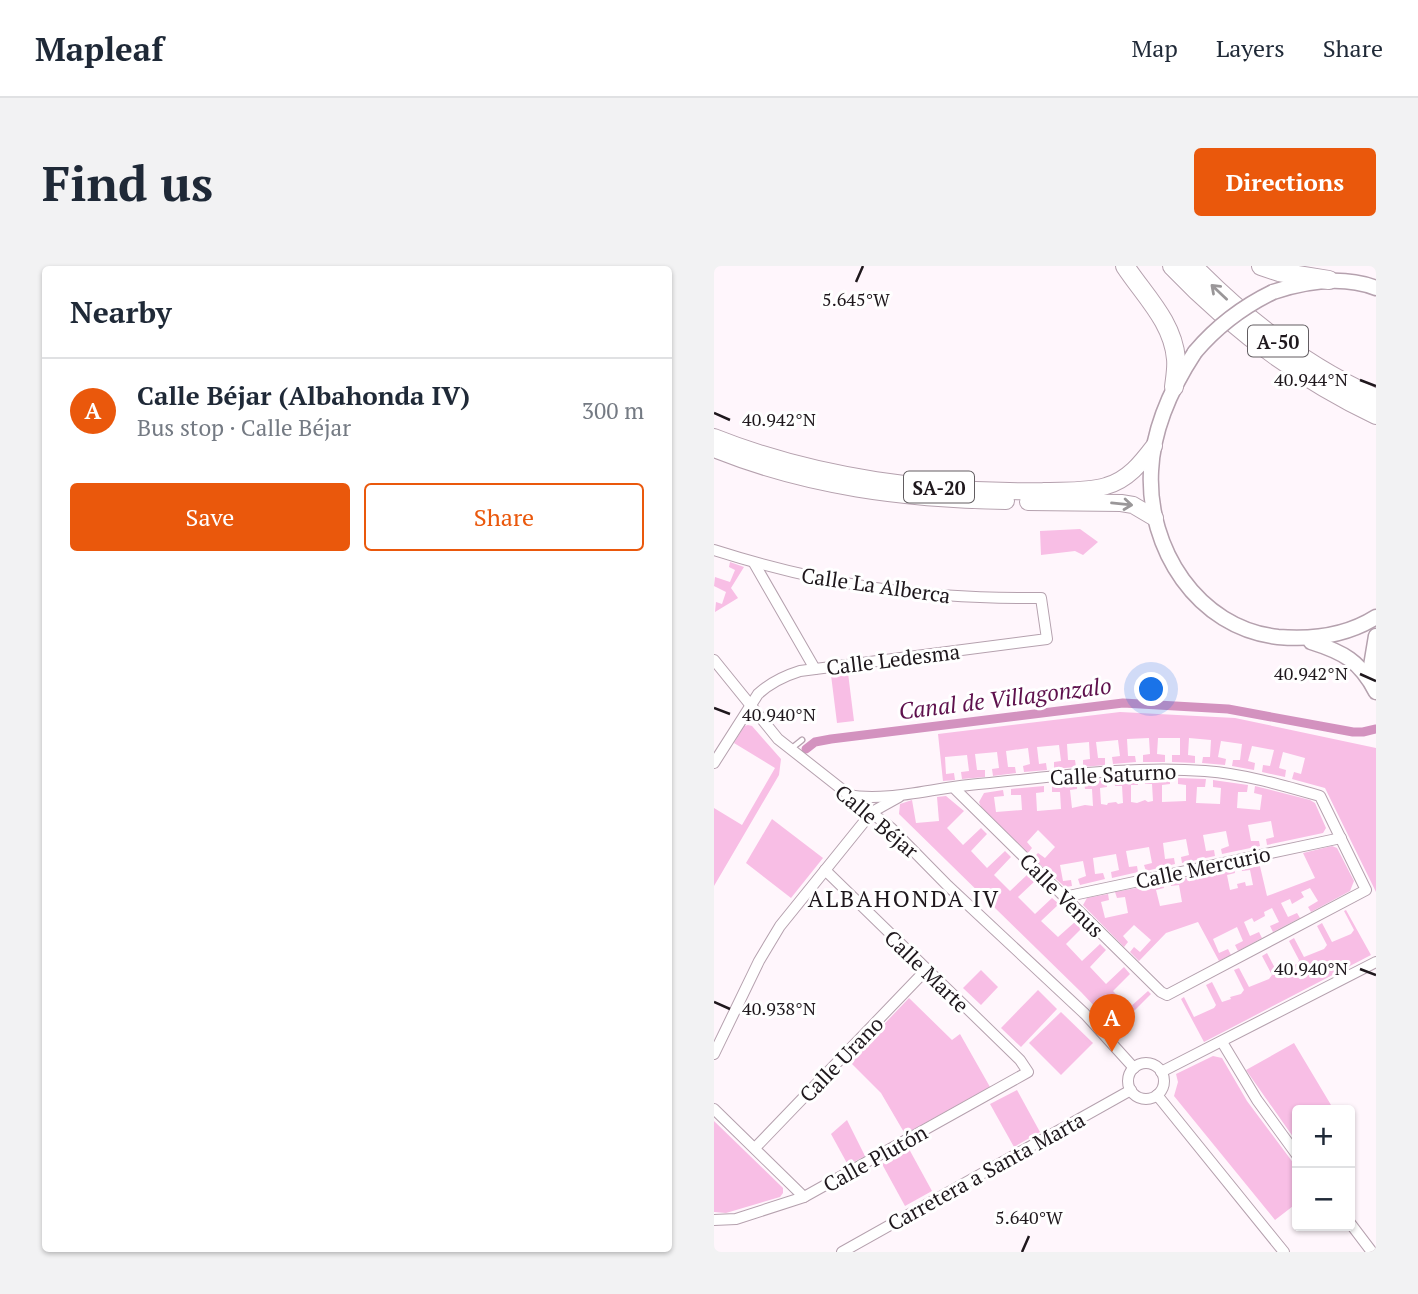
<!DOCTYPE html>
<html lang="en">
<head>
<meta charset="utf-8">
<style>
  :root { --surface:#fff; --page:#f2f2f3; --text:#1f2937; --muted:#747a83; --line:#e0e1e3; --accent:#ea580c }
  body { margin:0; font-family:"PT Serif",serif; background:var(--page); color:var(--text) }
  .controls { position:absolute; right:21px; bottom:21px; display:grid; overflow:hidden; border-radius:7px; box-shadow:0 2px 5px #0004 }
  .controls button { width:63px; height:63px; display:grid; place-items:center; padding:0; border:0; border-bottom:2px solid var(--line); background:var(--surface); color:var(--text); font:35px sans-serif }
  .you { position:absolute; left:438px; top:424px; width:24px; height:24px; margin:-18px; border:5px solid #fff; border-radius:50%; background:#1a73e8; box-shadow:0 0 0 10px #1a73e833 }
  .badge { display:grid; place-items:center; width:46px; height:46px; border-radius:50%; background:var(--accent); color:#fff; font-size:23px; font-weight:700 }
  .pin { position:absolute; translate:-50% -58px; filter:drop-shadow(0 2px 4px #0008) }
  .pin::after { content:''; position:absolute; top:37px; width:24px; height:21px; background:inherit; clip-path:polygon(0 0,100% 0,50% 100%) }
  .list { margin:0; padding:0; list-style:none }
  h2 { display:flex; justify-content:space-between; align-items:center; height:91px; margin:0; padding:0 28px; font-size:30px }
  h2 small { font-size:23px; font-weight:400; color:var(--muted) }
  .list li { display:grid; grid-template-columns:46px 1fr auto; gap:21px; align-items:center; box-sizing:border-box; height:105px; padding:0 28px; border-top:2px solid var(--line) }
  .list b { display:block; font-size:26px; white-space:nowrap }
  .list p { margin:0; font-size:23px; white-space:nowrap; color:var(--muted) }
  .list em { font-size:23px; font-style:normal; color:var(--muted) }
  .actions { display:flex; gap:14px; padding:21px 28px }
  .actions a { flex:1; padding:16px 0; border:2px solid var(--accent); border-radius:7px; text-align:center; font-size:24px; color:var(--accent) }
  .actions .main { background:var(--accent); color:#fff }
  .map { position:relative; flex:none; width:662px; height:986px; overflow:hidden; border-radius:7px }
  header { display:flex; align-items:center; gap:42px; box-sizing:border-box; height:98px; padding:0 35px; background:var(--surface); border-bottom:2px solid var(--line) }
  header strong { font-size:33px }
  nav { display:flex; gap:38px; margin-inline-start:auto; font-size:24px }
  .intro { display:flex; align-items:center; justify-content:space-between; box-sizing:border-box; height:168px; padding:0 42px }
  h1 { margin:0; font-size:49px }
  .button { padding:18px 32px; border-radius:7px; background:var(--accent); color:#fff; font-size:24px; font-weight:700 }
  main { display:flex; gap:42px; padding:0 42px }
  aside { flex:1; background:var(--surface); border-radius:7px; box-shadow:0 2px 5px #0004 }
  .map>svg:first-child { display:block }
  .green { fill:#f8bee5 }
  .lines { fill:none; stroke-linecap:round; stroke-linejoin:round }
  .canal { stroke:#d392bf; stroke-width:9 }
  .service-casing { stroke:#b5a1ae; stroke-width:7 }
  .minor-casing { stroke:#b5a1ae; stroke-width:12 }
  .primary-casing { stroke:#b5a1ae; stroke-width:17 }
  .trunk-casing { stroke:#b5a1ae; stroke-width:18 }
  .motorway-casing { stroke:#b5a1ae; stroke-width:20 }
  .service { stroke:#fff; stroke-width:4.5 }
  .minor { stroke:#fff; stroke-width:10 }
  .primary { stroke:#fff; stroke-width:14 }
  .trunk { stroke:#fff; stroke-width:16 }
  .motorway { stroke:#fff; stroke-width:18 }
  .primary-bridge-casing { stroke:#b5a1ae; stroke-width:17; stroke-linecap:butt }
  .primary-bridge { stroke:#fff; stroke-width:14 }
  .oneway { stroke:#9a9799 }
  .ticks { fill:none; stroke:#1f181d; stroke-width:2.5 }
  .labels { text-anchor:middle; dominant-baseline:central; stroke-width:6; stroke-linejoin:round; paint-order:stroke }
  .shield { fill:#fff; stroke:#625d61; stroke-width:2 }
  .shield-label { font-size:19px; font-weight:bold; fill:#1f181d }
  .street-label { font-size:21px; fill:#1f181d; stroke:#fff }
  .water-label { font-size:23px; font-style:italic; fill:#5e114d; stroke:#fff }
  .neighbourhood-label { font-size:23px; letter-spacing:2px; fill:#1f181d; stroke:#fff }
  .ticks-label { font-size:18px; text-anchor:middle; fill:#1f181d; stroke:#fff; stroke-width:6; stroke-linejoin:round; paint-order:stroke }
</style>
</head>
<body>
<header>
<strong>Mapleaf</strong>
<nav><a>Map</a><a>Layers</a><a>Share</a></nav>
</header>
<div class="intro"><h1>Find us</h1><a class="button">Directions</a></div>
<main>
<aside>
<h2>Nearby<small></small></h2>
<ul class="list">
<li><span class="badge">A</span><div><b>Calle Béjar (Albahonda IV)</b><p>Bus stop · Calle Béjar</p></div><em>300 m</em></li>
</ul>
<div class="actions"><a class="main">Save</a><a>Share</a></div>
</aside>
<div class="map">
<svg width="662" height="986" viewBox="0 0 662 986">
  <rect width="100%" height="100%" fill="#fff6fc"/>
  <g class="green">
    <polygon points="366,263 384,276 369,289 361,285 327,289 326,265"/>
    <polygon points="16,296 30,301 17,322 24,332 1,346 2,336 8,338 12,326 0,320 1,311 16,316 21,304 15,301"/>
    <polygon points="134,407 140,455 123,457 117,409"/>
    <polygon points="406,446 521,452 662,482 662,626 611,522 578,513 580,506 587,508 591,492 569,486 565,502 572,504 571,511 548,506 549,499 556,500 560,484 538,480 534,495 541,497 540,504 518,500 519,494 526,494 528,478 507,475 504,491 512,493 511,499 488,497 489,491 496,491 497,474 475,472 474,489 481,490 481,497 458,496 458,489 466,489 466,472 444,472 443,488 451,489 451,496 429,496 429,489 436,488 435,472 413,473 414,490 421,490 422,496 399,498 398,491 406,490 404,474 382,476 384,492 391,492 391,499 369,501 369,494 376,493 375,476 353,478 354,494 361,494 362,501 340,503 340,496 347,495 345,479 323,481 325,498 332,497 333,504 310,506 309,500 316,498 314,482 292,485 294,501 301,501 302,507 279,510 278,503 285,502 283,486 261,488 263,504 271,504 271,511 248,513 247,506 255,505 253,489 231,491 232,508 240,507 241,514 229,515 224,468"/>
    <polygon points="34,459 38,460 67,493 65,509 0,620 0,542 28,559 61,502 20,477 30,460"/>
    <polygon points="444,511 456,511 456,518 448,519 448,536 472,535 472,519 464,518 464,512 492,513 491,521 483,521 482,537 506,538 507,522 499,521 499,514 534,519 533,526 524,526 523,542 546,544 548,529 540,527 541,520 596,534 601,537 612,562 609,567 553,579 552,573 560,571 557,555 534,559 537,575 545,575 546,580 508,588 507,583 515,580 512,565 489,569 492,585 500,584 501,590 468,597 467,591 475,589 472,573 449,577 451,593 460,592 461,598 432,605 430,599 438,597 435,581 412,585 415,601 423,600 424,606 398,612 397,606 405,604 402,588 379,592 381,608 389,607 391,613 366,619 364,613 372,610 369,595 346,599 349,615 357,614 358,620 351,621 319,592 324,587 331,592 341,581 324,564 313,576 318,582 314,587 267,541 265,536 270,527 289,524 290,530 280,531 282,546 308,544 307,529 297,529 297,523 330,520 330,526 322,527 323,545 347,543 346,526 338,526 338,519 363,517 363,523 356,524 358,542 371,539 379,540 378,523 371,523 370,516 393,514 393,521 386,522 387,538 393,539 394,537 402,536 404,538 409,537 408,520 401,520 400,513 423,512 424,519 417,519 417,536 423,537 431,534 434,536 439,535 438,518 431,518 431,512"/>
    <polygon points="232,530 250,545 233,562 249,579 267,562 273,568 257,585 273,602 291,585 297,591 280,609 296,625 314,608 321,615 304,631 321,648 338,632 345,638 327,655 344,671 362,655 369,661 352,678 368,695 386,678 392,684 376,701 392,718 410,701 416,708 399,725 415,742 434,725 437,728 402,763 367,726 185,548 186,538 198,534 202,557 225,555 223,531"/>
    <polygon points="58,553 109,592 77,632 32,597"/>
    <polygon points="618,580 623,582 640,615 636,625 597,646 594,641 604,635 596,622 587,626 590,631 578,638 576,633 567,637 574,651 583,647 586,652 559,666 556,660 565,656 558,642 550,646 551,650 540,656 538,652 530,656 536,670 545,666 548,672 524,685 521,679 529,675 523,661 499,673 505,687 514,683 517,689 505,695 484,656 452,667 425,695 416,686 420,681 426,686 437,674 420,659 409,670 414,676 410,681 369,639 373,632 394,628 395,634 387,636 391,652 414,647 411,631 403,632 401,626 449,617 450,622 442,624 446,640 468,636 465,619 457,620 456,615 520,602 521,607 513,609 516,624 524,622 523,618 531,616 532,620 539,619 536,604 528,605 527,600 545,596 553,630 601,612 589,587"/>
    <polygon points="632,644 657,689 490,776 467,733 470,731 480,751 500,742 502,739 492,719 498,716 508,736 517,733 516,731 527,728 530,724 520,704 525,702 535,721 555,713 558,709 548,690 553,687 563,706 583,698 585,694 575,675 580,672 590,691 610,683 613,679 603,660 608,657 618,676 637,668 640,664 630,645"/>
    <polygon points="267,704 284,721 267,739 249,722"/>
    <polygon points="324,724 343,743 307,781 287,762"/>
    <polygon points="195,732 238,774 246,768 276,821 191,868 167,827 135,795"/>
    <polygon points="347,746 379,777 347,809 315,777"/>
    <polygon points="580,777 620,844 583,844 582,875 532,804"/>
    <polygon points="499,790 508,792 533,835 583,902 583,937 561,954 460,830 464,816 462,808"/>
    <polygon points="303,824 326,866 300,881 276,838"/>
    <polygon points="133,854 151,890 134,899 117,868"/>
    <polygon points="0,855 69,922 69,927 66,931 12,947 0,946"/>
    <polygon points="195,883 218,925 191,940 168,898"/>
  </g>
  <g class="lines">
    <polyline class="canal" points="92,483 101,476 117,473 409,437 514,443 639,466 649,466 662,463"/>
    <defs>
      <polyline id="service" points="78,482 88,474"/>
      <g id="minor">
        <path d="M0 284C113 320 208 333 327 332L333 373 86 405C70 410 56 417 44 428L0 497"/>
        <polyline points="40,297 101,403"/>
        <polyline points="0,394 64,473 177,562 234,620 371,748 420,802"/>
        <path d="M133 529C173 536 215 523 255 519 333 512 413 499 491 505 530 508 568 519 606 530L652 624 453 729 447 726 239 521"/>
        <polyline points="350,631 627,572"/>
        <polyline points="508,776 543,834 583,889"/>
        <polyline points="0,788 45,695 66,660 158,546 185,531"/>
        <circle cx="432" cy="815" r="18"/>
        <polyline points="447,806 662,696"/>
        <polyline points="443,829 570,986"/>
        <polyline points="0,843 90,931"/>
        <polyline points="41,882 212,704"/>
        <polyline points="0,954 22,953 90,931 314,806 306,794 111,604"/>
        <polyline points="636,957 658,986"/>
        <polyline points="128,986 417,824"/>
      </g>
      <g id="primary">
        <path d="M559 26C592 15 628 9 662 22"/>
        <path d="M481 86C458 121 439 162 437 205 433 282 483 362 564 371 599 374 632 370 662 351"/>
        <path d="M597 376C629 386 646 395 662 426"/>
        <polyline points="659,416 657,400 662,370"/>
      </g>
      <g id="trunk">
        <path d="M0 171C103 212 219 227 329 225 350 224 372 226 392 220 414 214 427 197 440 180"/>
        <path d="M0 183C94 221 191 233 292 235"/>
        <polyline points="314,236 407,237 419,239 441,252"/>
      </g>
      <g id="motorway">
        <path d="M411 0C430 29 459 56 462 93 463 102 461 112 460 121"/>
        <path d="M458 0C517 62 585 112 662 149"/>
        <path d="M479 0C532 54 592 101 662 132"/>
        <polyline points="547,0 565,6 615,14"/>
      </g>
    </defs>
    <use href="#service" class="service-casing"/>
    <use href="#minor" class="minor-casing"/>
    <use href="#primary" class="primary-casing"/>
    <use href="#trunk" class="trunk-casing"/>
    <use href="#motorway" class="motorway-casing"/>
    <use href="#service" class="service"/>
    <use href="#minor" class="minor"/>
    <use href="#primary" class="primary"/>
    <use href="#trunk" class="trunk"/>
    <use href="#motorway" class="motorway"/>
    <defs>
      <path id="primary-bridge" d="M481 86C504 59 528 41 559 26"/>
    </defs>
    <use href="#primary-bridge" class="primary-bridge-casing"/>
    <use href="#primary-bridge" class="primary-bridge"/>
  </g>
  <defs><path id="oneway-shaft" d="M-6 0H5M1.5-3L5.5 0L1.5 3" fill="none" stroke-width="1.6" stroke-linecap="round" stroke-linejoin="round" transform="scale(1.75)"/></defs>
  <g class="oneway">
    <use href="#oneway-shaft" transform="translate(505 26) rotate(-137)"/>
    <use href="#oneway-shaft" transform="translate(408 238) rotate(6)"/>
  </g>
  <path class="ticks" d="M142 16 149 0M646 114 662 120M0 147 16 154M646 408 662 415M0 442 16 448M646 703 662 709M0 736 16 743M308 986 315 970"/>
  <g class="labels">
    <g class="shield">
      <rect x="534" y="59.5" width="60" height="31" rx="5"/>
      <rect x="190" y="205.5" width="70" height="31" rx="5"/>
    </g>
    <g class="shield-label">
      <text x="564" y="75">A-50</text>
      <text x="225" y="221">SA-20</text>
    </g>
    <g class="street-label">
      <text transform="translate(162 319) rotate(8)">Calle La Alberca</text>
      <text transform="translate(179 393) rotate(-7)">Calle Ledesma</text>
      <text transform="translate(399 508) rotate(-3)">Calle Saturno</text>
      <text transform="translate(163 555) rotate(40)">Calle Béjar</text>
      <text transform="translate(489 601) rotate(-12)">Calle Mercurio</text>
      <text transform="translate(348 629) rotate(45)">Calle Venus</text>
      <text transform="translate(213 705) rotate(44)">Calle Marte</text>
      <text transform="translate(127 793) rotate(-46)">Calle Urano</text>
      <text transform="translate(161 892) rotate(-29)">Calle Plutón</text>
      <text transform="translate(272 905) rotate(-29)">Carretera a Santa Marta</text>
    </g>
    <g class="water-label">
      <text transform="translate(291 432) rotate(-7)">Canal de Villagonzalo</text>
    </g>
    <g class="neighbourhood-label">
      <text x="190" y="632">ALBAHONDA IV</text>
    </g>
  </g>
  <g class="ticks-label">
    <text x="142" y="40">5.645°W</text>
    <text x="597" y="120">40.944°N</text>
    <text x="65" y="160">40.942°N</text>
    <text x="597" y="414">40.942°N</text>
    <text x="65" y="455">40.940°N</text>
    <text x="597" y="709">40.940°N</text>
    <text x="65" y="749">40.938°N</text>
    <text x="315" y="958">5.640°W</text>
  </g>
</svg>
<div class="controls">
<button>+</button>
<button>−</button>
</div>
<div class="you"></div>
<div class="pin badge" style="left:398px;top:786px">A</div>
</div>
</main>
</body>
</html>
